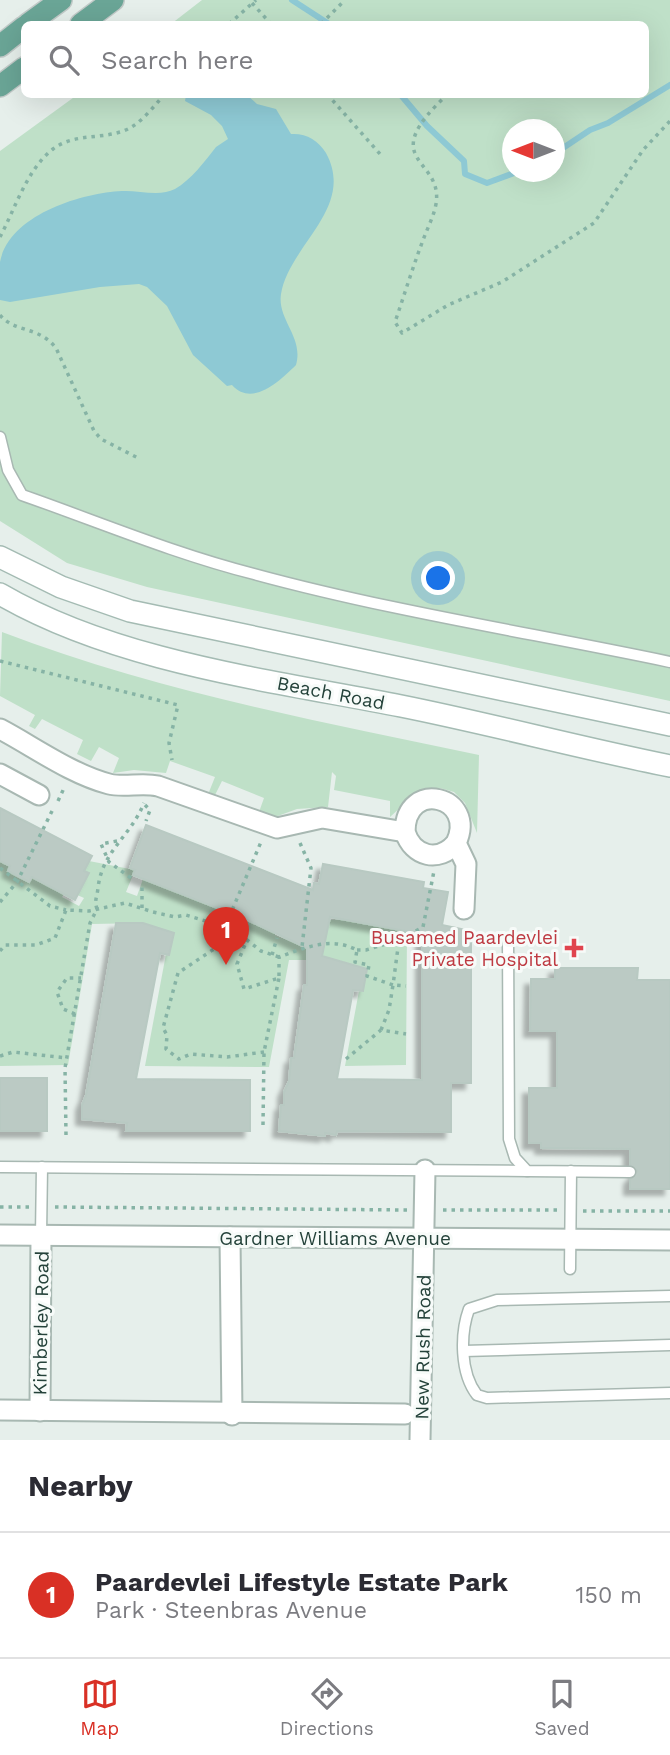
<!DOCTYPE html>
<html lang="en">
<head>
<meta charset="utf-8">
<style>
  :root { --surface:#fff; --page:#f7f7f7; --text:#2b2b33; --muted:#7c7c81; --line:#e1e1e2; --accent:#d93025 }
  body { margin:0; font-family:"Work Sans",sans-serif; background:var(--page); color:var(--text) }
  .compass { position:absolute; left:502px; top:119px; width:63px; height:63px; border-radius:50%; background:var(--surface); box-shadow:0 7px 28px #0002; rotate:270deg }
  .you { position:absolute; left:439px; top:579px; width:24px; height:24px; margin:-18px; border:5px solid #fff; border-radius:50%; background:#1a73e8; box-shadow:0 0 0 10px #1a73e833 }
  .badge { display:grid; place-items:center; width:46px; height:46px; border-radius:50%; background:var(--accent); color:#fff; font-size:23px; font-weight:700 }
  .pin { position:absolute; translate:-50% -58px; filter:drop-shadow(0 2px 4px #0008) }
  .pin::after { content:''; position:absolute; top:37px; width:24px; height:21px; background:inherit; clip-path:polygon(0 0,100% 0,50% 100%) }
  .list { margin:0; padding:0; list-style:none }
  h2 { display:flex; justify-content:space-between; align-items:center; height:91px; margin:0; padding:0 28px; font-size:30px }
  h2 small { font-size:23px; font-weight:400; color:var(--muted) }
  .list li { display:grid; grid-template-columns:46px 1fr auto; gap:21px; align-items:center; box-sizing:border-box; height:126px; padding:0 28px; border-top:2px solid var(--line) }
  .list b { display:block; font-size:26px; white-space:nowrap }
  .list p { margin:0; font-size:23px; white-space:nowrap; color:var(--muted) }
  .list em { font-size:23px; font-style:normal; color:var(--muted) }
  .icon { flex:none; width:38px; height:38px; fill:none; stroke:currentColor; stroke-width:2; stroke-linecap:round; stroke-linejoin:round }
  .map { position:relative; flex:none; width:670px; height:1440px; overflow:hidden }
  .search { position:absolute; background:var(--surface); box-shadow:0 7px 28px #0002; left:21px; right:21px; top:21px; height:77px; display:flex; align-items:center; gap:18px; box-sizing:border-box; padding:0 24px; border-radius:10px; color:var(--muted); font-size:26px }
  .sheet { height:217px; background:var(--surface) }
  nav { display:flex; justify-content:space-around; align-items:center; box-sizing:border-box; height:98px; border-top:2px solid var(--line); background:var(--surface); font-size:19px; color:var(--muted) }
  nav a { display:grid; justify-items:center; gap:4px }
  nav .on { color:var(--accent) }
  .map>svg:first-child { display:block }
  .green { fill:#bfe0c8; fill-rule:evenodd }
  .water { fill:#8ec9d4 }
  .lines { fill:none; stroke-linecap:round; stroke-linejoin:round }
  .stream { stroke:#8ec9d4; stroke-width:6 }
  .building { fill:#bbcac4; stroke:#b8c9c2; stroke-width:2; fill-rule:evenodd; filter:url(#shadow) }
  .service-casing { stroke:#a8b8b2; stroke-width:13 }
  .minor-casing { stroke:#a8b8b2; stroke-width:23 }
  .secondary-casing { stroke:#a4bbb3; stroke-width:24 }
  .primary-casing { stroke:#c2cac8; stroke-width:24 }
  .path { stroke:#86b3a5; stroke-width:3.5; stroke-dasharray:3.5 5; stroke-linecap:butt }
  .service { stroke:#fff; stroke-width:10 }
  .minor { stroke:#fff; stroke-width:19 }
  .secondary { stroke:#fff; stroke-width:21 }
  .primary { stroke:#6aa596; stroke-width:21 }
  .health-dot { fill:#e0444e; stroke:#f7fbf9; stroke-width:2.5 }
  .labels { text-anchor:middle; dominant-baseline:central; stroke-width:6; stroke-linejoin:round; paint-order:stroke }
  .street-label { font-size:19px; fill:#24423a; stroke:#f7fbf9 }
  .health-label { font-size:19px; fill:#be3a42; stroke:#f7fbf9; text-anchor:end }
</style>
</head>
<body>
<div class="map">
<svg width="670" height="1440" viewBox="0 0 670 1440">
  <defs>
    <filter id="shadow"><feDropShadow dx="-6" dy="6" stdDeviation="2" flood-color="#0004"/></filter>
  </defs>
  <rect width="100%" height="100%" fill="#e6efeb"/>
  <g class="green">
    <path d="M202 0H670V701L147 587 67 563 0 521V151L77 95 646 94V24H171ZM512 130H554V172H512Z"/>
    <path d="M2 632C156 691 318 721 479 755L477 833 465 803 454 792 440 788 416 793 390 817V801L334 790 336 776 332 772 328 807 297 809 275 817 259 812 264 798 222 781 215 795 209 792 215 777 170 761 166 773 134 770 113 773 119 758 99 747 91 761 77 754 83 740 42 719 35 729 29 726 35 715 0 696Z"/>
    <path d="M0 861 10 866 8 871 29 882 32 877 64 894 62 897 79 906 84 898 73 893 88 873 84 871 89 861 135 870 126 892 137 896 143 879 220 909 218 915 240 923 243 918 276 931 275 935 293 942C311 903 373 925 407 931L406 1065 345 1066 359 991H363L367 969 338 960H289L269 1067 145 1066 166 954 169 955 173 933 144 923 92 924 68 1065 0 1066Z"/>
  </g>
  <path class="water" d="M186 95H247L257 104 276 109 291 134C306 133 318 140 326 153 356 208 289 245 281 294 277 320 304 337 296 365 279 382 252 407 232 385L227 386 193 355 167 306 147 287 139 284 100 287 10 302 0 300C0 288 0 274 0 262 9 215 81 193 122 191 138 190 160 197 175 189 191 180 205 161 216 147L228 139 222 126 211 115 185 101Z"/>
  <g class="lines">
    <g class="stream">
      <polyline points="292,0 329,24"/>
      <polyline points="400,94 427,126 464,161 465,174 487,183 517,172"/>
      <polyline points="554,154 590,130 608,123 670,85"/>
    </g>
  </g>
  <g class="building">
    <polygon points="0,808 92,856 84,871 89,873 75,900 32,877 29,882 8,871 10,866 0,861"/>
    <path d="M146 825 313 890 314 883 319 884 323 864 424 882 423 888 448 892 442 925 471 931V1083H451V1132L337 1131 336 1135 325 1133V1136L279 1131 281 1105H284V1092L289 1081 291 1058H294L304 985H307V948L243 918 240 924 218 915 220 909 133 875 135 870 130 868ZM330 917 422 934V1080L337 1079 353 990 363 991 367 969 322 956Z"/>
    <polygon points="116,923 143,923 174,933 169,955 160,953 136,1079 250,1080 250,1131 126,1131 127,1123 82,1119 82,1105 86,1095"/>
    <polygon points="555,968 638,968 637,980 670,980 670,1189 630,1189 630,1179 637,1171 630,1165 630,1149 541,1148 541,1143 529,1143 529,1088 557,1088 557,1031 530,1031 531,979 555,979"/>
    <rect x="0" y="1078" width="47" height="53"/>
  </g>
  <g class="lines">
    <defs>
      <g id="service">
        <path d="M0 437 8 470 22 495C99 522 175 554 254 574 390 611 532 633 670 662"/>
        <polyline points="508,939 509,1139 515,1158 527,1171 630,1172"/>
        <polyline points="0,1167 527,1171"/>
        <polyline points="41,1235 42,1167"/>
        <polyline points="570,1269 571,1171"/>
        <path d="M670 1296 497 1300 469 1309C460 1334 460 1373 477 1395L487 1398 670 1393"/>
        <polyline points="464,1351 670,1345"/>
      </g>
      <g id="minor">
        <path d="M0 729C34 747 71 774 109 784 125 788 141 782 158 786L277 828 322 818 405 832"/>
        <polyline points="0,774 39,795"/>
        <path d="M456 843C439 863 413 857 405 832 405 778 478 796 456 843L466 864 464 909"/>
        <polyline points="0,1235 670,1240"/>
        <polyline points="230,1237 232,1415"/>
        <polyline points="0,1410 405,1414"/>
        <polyline points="40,1411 41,1235"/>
        <polyline points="420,1440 425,1170"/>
      </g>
      <g id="secondary">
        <polyline points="0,557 61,587 130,611 670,725"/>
        <path d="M0 594C117 662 269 680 401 706 491 724 580 748 670 766"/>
      </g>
      <g id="primary">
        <polyline points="28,24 61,0"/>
        <polyline points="81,24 113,0"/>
        <polyline points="0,46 24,27"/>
        <polyline points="0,86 24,68"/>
      </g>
    </defs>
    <use href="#service" class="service-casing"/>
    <use href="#minor" class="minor-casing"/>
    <use href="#secondary" class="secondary-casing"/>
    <use href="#primary" class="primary-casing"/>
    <g class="path">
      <polyline points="252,3 271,24"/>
      <polyline points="229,24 256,0"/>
      <polyline points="321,24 345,0"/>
      <polyline points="327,94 380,154"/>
      <path d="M448 94C373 163 444 157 436 204 434 215 429 225 425 235 414 263 405 293 395 322L402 333 448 305 502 282 594 223 643 150 670 121"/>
      <path d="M0 237C15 209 27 169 53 149 73 134 97 139 120 132 139 127 152 108 165 94"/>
      <path d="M0 315C15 333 39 326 56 348L94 431 101 439 140 459"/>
      <polyline points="0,661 178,705 169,743 172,760"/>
      <polyline points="58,801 65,786"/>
      <polyline points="145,805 150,810 146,821"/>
      <polyline points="117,841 101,844 109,862 131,878"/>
      <polyline points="300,843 311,868 302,947"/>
      <polyline points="0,868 50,906 66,910"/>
      <polyline points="0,902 17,882 54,807"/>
      <polyline points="142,908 142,885"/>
      <polyline points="247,940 225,927 214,949 178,973 163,1028 167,1035 166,1049 179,1059 191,1054 227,1057 264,1052"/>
      <polyline points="357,950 366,950 399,940"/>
      <polyline points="0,951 5,945 36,945 55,938 66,910 89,911 125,903 153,912 175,917 186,915 225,927 261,842"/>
      <polyline points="272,955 277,938"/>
      <path d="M279 957 261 951 247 940 237 964 244 989 279 978V957C304 948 331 936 357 950L355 962 369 965 367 976 393 985 399 940 423 927 434 871"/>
      <polyline points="75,1014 63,1009 57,992 67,978 81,978"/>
      <polyline points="381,1030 389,1010 393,985 406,986"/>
      <polyline points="0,1056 13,1052 67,1058"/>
      <polyline points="346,1059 381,1030 406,1034"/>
      <polyline points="263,1125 264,1052 279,978"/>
      <path d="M66 1135 65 1068 90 923 97 909C94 900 97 898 98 888 102 851 131 836 144 803"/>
      <polyline points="0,1207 29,1207"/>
      <polyline points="55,1207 407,1210"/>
      <polyline points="443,1210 558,1210"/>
      <polyline points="583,1211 670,1211"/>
    </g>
    <use href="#service" class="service"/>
    <use href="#minor" class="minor"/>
    <use href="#secondary" class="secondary"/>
    <use href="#primary" class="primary"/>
  </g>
  <path class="health-dot" d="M570.5 937.5h7v7h7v7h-7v7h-7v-7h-7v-7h7z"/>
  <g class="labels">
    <g class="street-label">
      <text transform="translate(331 693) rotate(11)">Beach Road</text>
      <text x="335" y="1238">Gardner Williams Avenue</text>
      <text transform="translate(41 1323) rotate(-89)">Kimberley Road</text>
      <text transform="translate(423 1347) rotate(-89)">New Rush Road</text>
    </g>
    <g class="health-label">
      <text x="558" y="937">Busamed Paardevlei<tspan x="558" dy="22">Private Hospital</tspan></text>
    </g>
  </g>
</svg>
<svg class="compass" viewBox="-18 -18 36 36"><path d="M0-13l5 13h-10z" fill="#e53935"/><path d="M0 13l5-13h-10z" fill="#7c7c81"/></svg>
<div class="you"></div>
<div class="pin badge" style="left:226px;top:965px">1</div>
<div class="search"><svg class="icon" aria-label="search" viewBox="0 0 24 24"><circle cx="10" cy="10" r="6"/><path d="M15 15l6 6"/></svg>Search here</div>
</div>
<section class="sheet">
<h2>Nearby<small></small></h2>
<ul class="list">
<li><span class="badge">1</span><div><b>Paardevlei Lifestyle Estate Park</b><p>Park · Steenbras Avenue</p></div><em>150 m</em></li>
</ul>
</section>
<nav>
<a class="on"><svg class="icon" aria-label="map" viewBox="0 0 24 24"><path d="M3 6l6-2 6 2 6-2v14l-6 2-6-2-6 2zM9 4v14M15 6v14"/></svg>Map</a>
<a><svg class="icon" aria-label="directions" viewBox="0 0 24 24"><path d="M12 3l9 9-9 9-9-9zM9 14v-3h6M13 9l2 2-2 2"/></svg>Directions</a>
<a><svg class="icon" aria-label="saved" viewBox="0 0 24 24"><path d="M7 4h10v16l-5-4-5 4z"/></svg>Saved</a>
</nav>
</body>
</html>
